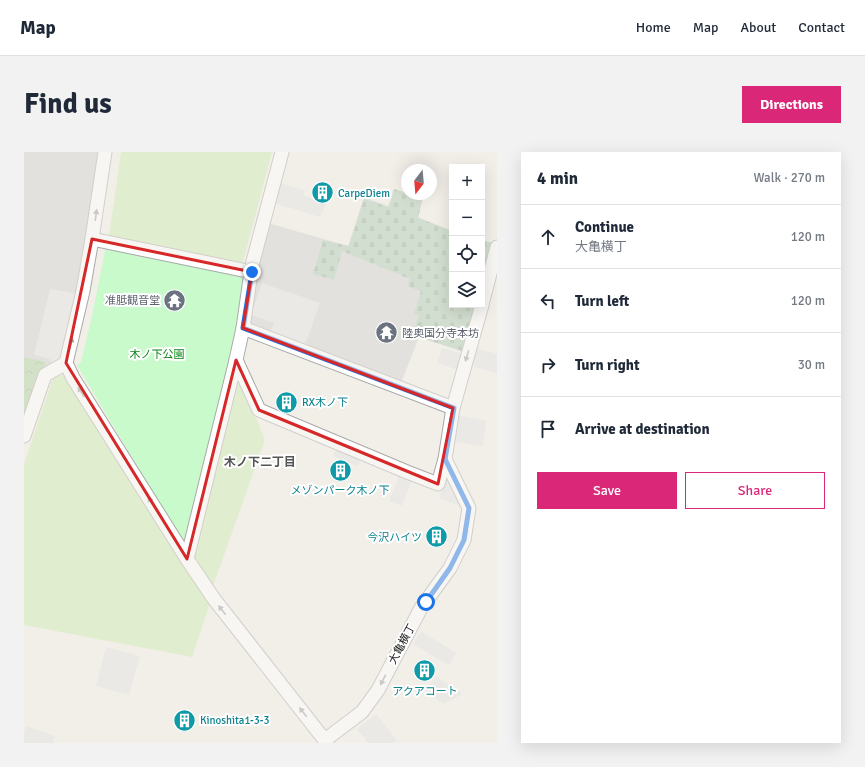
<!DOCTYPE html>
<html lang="en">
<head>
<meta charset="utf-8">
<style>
  :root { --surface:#fff; --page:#f2f2f3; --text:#1f2937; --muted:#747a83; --line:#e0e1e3; --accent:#db2777 }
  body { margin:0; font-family:Signika,"Noto Sans JP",sans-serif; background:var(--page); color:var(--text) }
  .controls { position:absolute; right:12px; top:12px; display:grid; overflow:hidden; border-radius:0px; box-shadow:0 4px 16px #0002 }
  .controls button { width:36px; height:36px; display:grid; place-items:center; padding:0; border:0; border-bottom:1px solid var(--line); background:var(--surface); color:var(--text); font:20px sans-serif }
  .compass { position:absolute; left:377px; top:12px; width:36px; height:36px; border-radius:50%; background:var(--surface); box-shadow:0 4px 16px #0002; rotate:196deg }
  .stop { position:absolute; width:12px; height:12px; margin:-9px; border:3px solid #1a73e8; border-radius:50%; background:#fff }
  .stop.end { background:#1a73e8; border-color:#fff; box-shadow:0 1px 4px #0008 }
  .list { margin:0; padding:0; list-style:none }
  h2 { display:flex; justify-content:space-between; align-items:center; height:52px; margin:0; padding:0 16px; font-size:17px }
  h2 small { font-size:13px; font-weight:400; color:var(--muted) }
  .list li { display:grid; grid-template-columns:26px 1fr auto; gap:12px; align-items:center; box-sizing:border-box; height:64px; padding:0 16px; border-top:1px solid var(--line) }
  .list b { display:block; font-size:15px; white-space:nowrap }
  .list p { margin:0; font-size:13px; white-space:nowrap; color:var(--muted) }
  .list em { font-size:13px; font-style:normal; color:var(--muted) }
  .actions { display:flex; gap:8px; padding:12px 16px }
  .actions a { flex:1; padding:9px 0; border:1px solid var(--accent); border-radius:0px; text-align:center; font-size:14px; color:var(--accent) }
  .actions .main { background:var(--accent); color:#fff }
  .icon { flex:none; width:22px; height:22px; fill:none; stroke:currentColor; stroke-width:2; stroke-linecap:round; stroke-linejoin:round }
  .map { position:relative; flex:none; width:473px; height:591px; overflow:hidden; border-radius:0px }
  header { display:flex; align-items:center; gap:24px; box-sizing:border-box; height:56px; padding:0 20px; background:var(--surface); border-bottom:1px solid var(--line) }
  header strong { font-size:19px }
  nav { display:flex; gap:22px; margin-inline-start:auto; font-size:14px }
  .intro { display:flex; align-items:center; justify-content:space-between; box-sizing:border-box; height:96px; padding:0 24px }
  h1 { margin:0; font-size:28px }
  .button { padding:10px 18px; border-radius:0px; background:var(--accent); color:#fff; font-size:14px; font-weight:700 }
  main { display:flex; gap:24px; padding:0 24px }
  aside { flex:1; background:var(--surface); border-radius:0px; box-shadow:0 4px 16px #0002 }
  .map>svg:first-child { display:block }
  .religious { fill:#d0d0d0 }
  .grass { fill:#cdebb0 }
  .forest { fill:url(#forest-crowns) }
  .cemetery { fill:url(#cemetery-stones) }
  .park { fill:#c8facc }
  .parking { fill:#e2e2e2 }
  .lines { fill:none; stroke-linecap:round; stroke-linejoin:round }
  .street-casing { stroke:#a9a9a9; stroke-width:15 }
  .street { stroke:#fff; stroke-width:13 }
  .oneway { fill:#9c9c9c }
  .route { stroke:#1a73e8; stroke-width:5 }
  .marked { fill:none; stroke:#d62828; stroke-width:3; stroke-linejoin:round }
  .labels { text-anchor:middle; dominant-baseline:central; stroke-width:4; stroke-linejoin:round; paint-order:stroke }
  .culture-label { font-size:11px; fill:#0d838f; stroke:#fff; text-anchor:start }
  .worship-label { font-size:11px; fill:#5b616d; stroke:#fff; text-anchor:end }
  .park-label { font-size:11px; fill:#0c8416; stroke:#fff }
  .street-label { font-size:11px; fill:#222; stroke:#fff }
  .neighbourhood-label { font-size:12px; font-weight:bold; fill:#555; stroke:#fff }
</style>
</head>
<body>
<header>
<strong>Map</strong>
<nav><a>Home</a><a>Map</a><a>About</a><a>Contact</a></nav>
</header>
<div class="intro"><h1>Find us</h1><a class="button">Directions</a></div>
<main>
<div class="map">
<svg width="473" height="591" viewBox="0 0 473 591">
  <defs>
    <pattern id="forest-crowns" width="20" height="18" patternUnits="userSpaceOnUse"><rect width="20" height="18" fill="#add19e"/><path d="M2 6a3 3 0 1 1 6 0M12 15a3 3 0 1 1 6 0" fill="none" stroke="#95b388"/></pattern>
    <pattern id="cemetery-stones" width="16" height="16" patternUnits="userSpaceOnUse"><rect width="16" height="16" fill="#aacbaf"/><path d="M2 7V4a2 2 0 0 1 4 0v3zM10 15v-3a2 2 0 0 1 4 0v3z" fill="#92ae96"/></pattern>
  </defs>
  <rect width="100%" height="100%" fill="#f2efe9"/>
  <g class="religious">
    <polygon points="0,0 78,0 41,202 0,271"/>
    <polygon points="370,37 383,41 383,42 388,42 399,45 394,65 428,79 428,153 441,200 395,185 377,231 221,173 230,130 244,71 324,94 340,45 364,54"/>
  </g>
  <g class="grass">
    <polygon points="97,0 248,0 218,114 85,84"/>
    <polygon points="214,221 241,288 188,437 169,405"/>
    <polygon points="40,222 186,451 168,505 0,473 0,312 29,226"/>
  </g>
  <polygon class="forest" points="0,205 22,210 0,269"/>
  <g class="cemetery">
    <polygon points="370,37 383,41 383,42 387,42 399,45 394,66 428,79 428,153 453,153 441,200 388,183 395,164 390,162 397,139 383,134 386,127 318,99 310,128 289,122 299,88 325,94 340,47 365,55"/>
    <polygon points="458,88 469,91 458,134"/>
  </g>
  <polygon class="park" points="82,94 221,121 212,175 163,398 53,213 57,210 68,164"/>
  <g class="parking">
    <polygon points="256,31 280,38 279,43 302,53 296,65 250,51"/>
    <polygon points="238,131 296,151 281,193 246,181 250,171 227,163"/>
    <polygon points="26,137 54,142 40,201 29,214 26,207 10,203"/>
    <polygon points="418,196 440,202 435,218 413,211"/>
    <polygon points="453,196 473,202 473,221 450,215 449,210"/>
    <polygon points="432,263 462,269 459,294 428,289"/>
    <polygon points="313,295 337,305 334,314 309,304"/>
    <polygon points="376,321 389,325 378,354 365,349"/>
    <polygon points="422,321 439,354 415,347"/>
    <polygon points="397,479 432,501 425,513 389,492"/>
    <polygon points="82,495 116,504 105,543 72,534"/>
    <polygon points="412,524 439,542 420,552 401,539"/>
    <polygon points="352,562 373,588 369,591 344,591 333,577"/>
    <polygon points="2,574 31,584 29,591 0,591 0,581"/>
  </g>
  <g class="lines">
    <defs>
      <g id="street">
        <polyline points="68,87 228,120"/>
        <polyline points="458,152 473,95"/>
        <polyline points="219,176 429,256"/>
        <polyline points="212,208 235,258 383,320 414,332 421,307 429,256 458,153"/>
        <polyline points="42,211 49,226 163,407 190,447 303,591"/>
        <polyline points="0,284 21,223 42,211 59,139 68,87 81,0"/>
        <polyline points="163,407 212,208 219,176 228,113 258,0"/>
        <polyline points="301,588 338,560 354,538 397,456 426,416 440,388 445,356 421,307"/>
      </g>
    </defs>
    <use href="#street" class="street-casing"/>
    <use href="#street" class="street"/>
  </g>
  <defs><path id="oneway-solid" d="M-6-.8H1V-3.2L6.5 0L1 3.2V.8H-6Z"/></defs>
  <g class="oneway">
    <use href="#oneway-solid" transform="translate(72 63) rotate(-82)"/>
    <use href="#oneway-solid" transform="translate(47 191) rotate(-77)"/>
    <use href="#oneway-solid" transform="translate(443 204) rotate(106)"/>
    <use href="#oneway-solid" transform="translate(57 240) rotate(-122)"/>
    <use href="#oneway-solid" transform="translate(127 350) rotate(-122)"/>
    <use href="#oneway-solid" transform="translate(198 458) rotate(-128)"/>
    <use href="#oneway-solid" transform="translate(359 528) rotate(117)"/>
    <use href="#oneway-solid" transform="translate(279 560) rotate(-128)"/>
  </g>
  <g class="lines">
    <polyline class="route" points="228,120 219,176 430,256 421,307 445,356 440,388 426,416 402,450"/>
  </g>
  <path d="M0 0H473V591H0ZM68 87 228 120 219 176 429 256 414 332 235 258 212 208 163 407 42 211Z" fill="#f2efe9" fill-opacity=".55" fill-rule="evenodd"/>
  <path class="marked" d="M68 87 228 120 219 176 429 256 414 332 235 258 212 208 163 407 42 211Z"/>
  <defs>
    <symbol id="building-disc" viewBox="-11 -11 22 22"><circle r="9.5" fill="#0f9aa8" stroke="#fff"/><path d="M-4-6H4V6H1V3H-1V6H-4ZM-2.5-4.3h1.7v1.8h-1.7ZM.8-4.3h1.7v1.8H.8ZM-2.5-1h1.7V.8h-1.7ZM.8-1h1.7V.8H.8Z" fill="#fff"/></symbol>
    <symbol id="temple-disc" viewBox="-11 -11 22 22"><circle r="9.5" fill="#6b7280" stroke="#fff"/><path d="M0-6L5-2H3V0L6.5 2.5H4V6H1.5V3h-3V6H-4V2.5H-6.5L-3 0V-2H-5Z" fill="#fff"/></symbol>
  </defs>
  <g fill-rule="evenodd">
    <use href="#building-disc" x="286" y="28" width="25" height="25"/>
    <use href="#temple-disc" x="138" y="136" width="25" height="25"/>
    <use href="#temple-disc" x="350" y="168" width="25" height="25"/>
    <use href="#building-disc" x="250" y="238" width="25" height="25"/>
    <use href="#building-disc" x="304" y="306" width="25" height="25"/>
    <use href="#building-disc" x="400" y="372" width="25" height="25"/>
    <use href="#building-disc" x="388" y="506" width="25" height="25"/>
    <use href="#building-disc" x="148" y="556" width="25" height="25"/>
  </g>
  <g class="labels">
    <g class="culture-label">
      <text x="314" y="41">CarpeDiem</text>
      <text x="278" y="250">RX木ノ下</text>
      <text x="316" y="338" text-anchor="middle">メゾンパーク木ノ下</text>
      <text x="398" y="385" text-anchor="end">今沢ハイツ</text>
      <text x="401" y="539" text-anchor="middle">アクアコート</text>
      <text x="176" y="568">Kinoshita1-3-3</text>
    </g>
    <g class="worship-label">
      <text x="136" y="148">准胝観音堂</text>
      <text x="378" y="181" text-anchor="start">陸奥国分寺本坊</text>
    </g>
    <g class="park-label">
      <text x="133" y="202">木ノ下公園</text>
    </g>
    <g class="street-label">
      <text transform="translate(378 492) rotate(-62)">大亀横丁</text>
    </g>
    <g class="neighbourhood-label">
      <text x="236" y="310">木ノ下二丁目</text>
    </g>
  </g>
</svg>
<div class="controls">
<button>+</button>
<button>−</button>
<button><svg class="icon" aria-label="locate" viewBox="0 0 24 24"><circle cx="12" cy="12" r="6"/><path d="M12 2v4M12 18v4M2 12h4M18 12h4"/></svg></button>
<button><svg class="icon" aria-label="layers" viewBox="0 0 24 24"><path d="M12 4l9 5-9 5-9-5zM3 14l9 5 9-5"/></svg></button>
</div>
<svg class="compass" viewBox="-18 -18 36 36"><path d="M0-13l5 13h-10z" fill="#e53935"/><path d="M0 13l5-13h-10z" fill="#747a83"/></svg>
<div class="stop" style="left:402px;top:450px"></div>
<div class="stop end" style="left:228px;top:120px"></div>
</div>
<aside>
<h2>4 min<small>Walk · 270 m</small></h2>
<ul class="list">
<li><svg class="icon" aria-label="ahead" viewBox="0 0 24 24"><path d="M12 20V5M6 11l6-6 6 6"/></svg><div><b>Continue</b><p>大亀横丁</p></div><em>120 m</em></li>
<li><svg class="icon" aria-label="left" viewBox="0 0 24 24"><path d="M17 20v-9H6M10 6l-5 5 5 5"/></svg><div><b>Turn left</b></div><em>120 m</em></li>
<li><svg class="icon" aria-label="right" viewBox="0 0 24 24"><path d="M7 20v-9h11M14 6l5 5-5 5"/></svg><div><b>Turn right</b></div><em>30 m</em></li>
<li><svg class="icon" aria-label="arrive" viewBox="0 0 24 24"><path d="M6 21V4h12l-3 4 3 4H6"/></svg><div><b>Arrive at destination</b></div></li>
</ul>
<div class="actions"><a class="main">Save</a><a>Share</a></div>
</aside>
</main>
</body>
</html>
